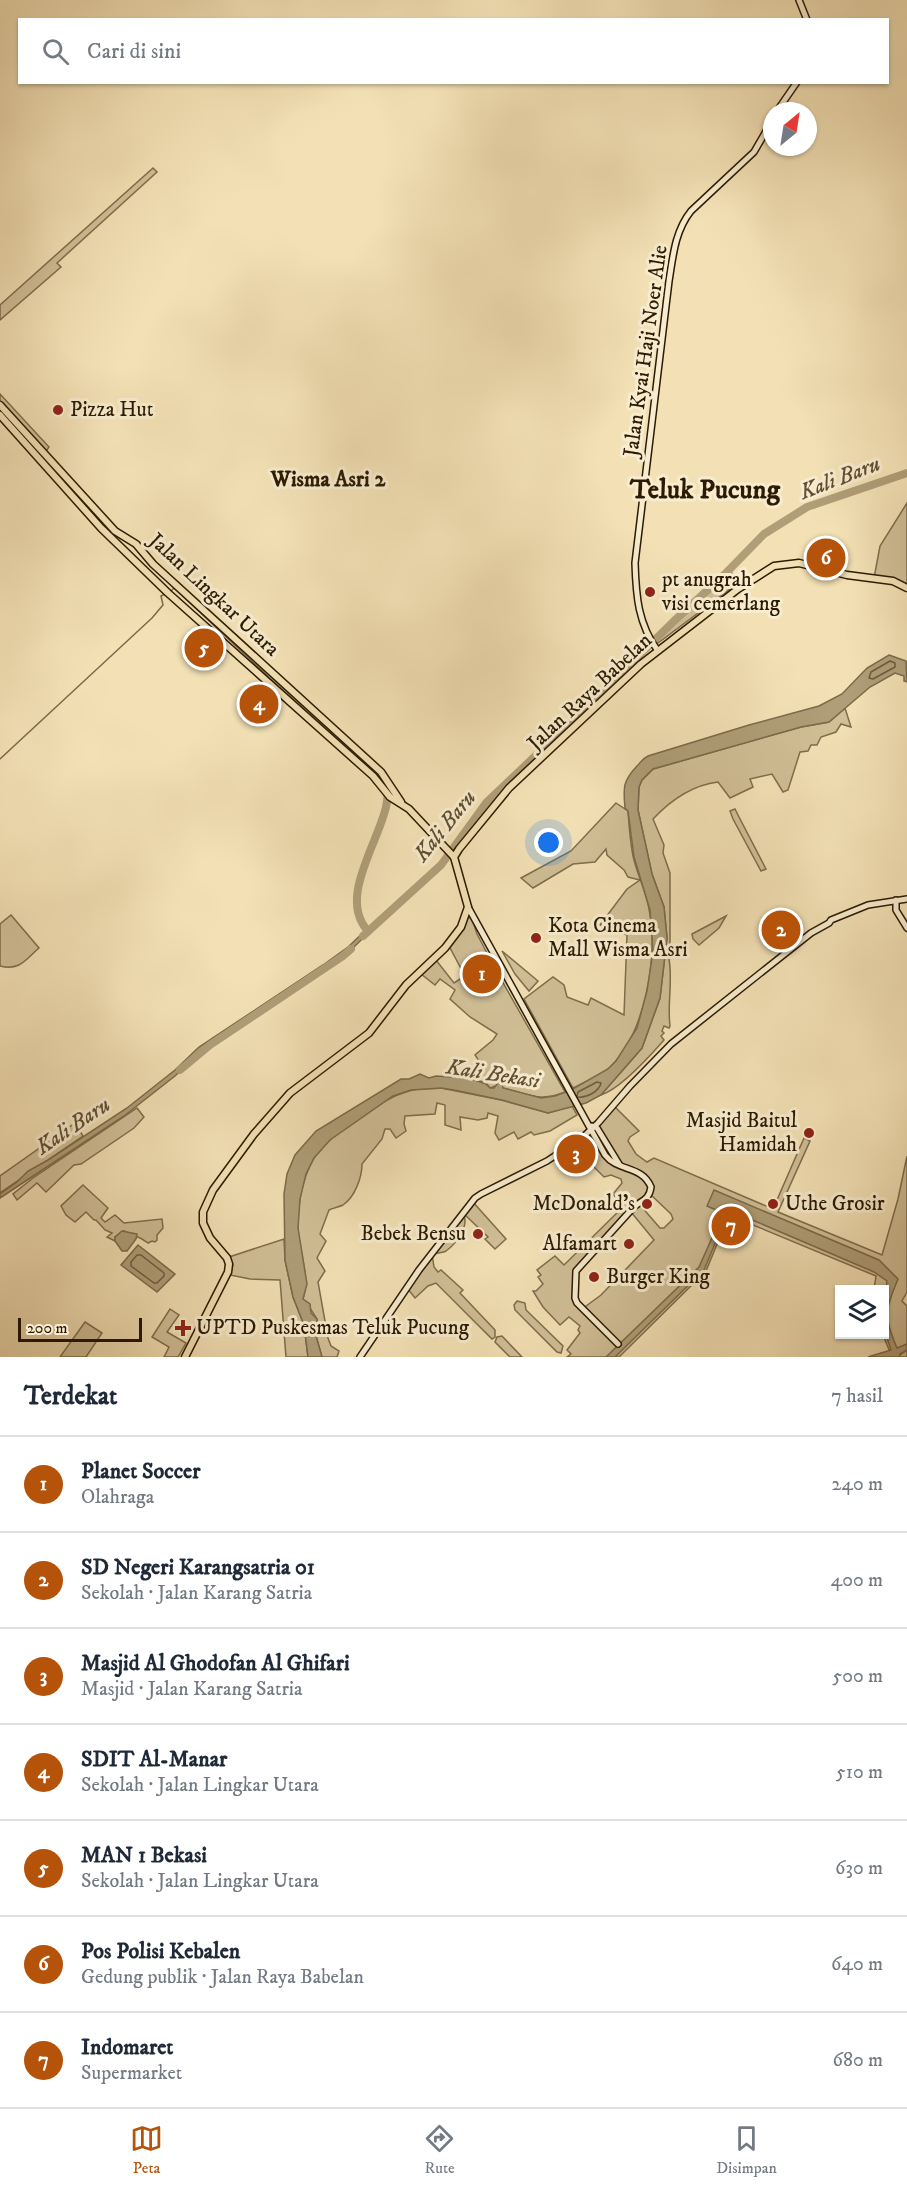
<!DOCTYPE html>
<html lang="id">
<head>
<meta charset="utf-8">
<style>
  :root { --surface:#fff; --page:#f2f2f3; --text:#1f2937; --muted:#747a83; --line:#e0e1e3; --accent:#b45309 }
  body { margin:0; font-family:"IM FELL DW Pica",serif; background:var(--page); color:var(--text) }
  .controls { position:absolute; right:18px; bottom:18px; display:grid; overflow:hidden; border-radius:0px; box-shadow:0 2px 4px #0004 }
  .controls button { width:54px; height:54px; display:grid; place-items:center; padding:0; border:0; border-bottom:2px solid var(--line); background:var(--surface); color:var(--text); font:30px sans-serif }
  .compass { position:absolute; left:763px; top:102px; width:54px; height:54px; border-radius:50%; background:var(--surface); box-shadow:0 2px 4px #0004; rotate:30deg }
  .scale { position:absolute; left:18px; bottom:15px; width:124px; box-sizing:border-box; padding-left:6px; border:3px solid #2c1b02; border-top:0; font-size:16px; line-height:21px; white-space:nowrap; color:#2c1b02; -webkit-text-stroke:4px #f7eccf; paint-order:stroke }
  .you { position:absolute; left:549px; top:843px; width:21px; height:21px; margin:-15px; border:4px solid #fff; border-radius:50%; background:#1a73e8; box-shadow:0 0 0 9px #1a73e833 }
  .badge { display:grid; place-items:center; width:39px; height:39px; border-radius:50%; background:var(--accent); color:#fff; font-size:20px; font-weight:700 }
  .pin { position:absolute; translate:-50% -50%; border:3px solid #fff; box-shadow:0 2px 6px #0006 }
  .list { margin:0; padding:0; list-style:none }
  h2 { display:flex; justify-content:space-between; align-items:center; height:78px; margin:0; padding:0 24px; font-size:26px }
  h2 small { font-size:20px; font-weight:400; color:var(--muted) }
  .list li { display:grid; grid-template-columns:39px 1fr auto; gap:18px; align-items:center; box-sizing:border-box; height:96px; padding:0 24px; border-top:2px solid var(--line) }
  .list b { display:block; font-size:22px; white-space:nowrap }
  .list p { margin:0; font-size:20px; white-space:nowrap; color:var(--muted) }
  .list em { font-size:20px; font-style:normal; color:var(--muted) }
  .icon { flex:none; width:33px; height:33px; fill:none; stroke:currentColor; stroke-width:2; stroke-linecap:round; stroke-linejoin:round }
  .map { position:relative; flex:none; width:907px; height:1357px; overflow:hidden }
  .search { position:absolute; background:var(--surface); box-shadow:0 2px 4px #0004; left:18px; right:18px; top:18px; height:66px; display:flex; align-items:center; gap:15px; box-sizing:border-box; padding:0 21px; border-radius:0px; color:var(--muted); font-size:22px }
  .sheet { height:750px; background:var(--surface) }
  nav { display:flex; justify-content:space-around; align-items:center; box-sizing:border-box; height:84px; border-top:2px solid var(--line); background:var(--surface); font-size:16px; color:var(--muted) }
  nav a { display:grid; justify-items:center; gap:3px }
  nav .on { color:var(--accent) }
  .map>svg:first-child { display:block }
  .green { fill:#d1bf97; stroke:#7e6d4c; stroke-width:1.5; fill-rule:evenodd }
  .water { fill:#af9e78; stroke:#7b6a49; stroke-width:1.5 }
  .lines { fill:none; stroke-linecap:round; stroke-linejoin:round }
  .shore { stroke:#6e5c3d; stroke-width:1.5 }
  .stream { stroke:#7b6a49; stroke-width:1.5 }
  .river { stroke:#af9e78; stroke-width:8 }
  .secondary-casing { stroke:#2c1b02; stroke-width:8 }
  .primary-casing { stroke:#2c1b02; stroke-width:9 }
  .secondary { stroke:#f7eccf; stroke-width:5 }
  .primary { stroke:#f3e1b5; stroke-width:6 }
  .poi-dot { fill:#8f2418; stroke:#f7eccf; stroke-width:2 }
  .labels { text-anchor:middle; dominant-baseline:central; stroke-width:6; stroke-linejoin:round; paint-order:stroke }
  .street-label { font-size:21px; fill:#2c1b02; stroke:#f7eccf }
  .poi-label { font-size:21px; fill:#2c1b02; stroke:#f7eccf; text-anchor:start }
  .water-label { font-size:22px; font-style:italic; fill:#604f31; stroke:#f7eccf }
  .neighbourhood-label { font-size:22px; font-weight:bold; fill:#2c1b02; stroke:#f7eccf }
  .district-label { font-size:27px; font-weight:bold; fill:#2c1b02; stroke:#f7eccf }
</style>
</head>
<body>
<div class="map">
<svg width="907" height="1357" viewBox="0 0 907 1357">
  <rect width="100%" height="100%" fill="#f3e1b5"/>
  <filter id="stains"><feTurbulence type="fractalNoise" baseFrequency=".00333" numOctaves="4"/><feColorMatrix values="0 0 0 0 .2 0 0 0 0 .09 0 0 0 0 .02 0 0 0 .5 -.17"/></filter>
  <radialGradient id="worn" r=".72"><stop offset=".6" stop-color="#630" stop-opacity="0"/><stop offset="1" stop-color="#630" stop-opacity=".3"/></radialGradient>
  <g class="green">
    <polygon points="153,168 157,172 57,263 61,267 0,320 0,305"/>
    <polygon points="0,394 49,447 44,454 57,468 53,473 0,415"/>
    <polygon points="907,503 907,588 874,578 880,546"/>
    <polygon points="731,572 738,583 658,643 656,641"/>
    <path d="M845 708 851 727 841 724 836 732 821 737 817 745H811L808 751 800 752 788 790 783 792 772 774 750 779 753 787 730 798 718 782C693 785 670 801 653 819L664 845 663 853 670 873V951L673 957 669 959C673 982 667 1004 670 1026L669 1028 664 1026 662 1031 664 1033 661 1036 664 1040C650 1056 620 1089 601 1095L642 1048 660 998 667 938 664 907 652 874 638 810 639 787 642 780 653 769 801 727 829 722Z"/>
    <path d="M616 803 628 811C629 826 630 841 633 856 637 874 646 891 649 909 659 955 645 1035 609 1068 600 1076 585 1082 573 1088L524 999 553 977 564 985 567 997 588 1005 591 998 624 1015 627 935 600 925 627 889 640 880 628 877 624 870 607 855 606 849 595 862 573 864 533 888 521 878 571 851Z"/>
    <polygon points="735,809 739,817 766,869 761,871 733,819 730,811"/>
    <path d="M11 915 39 948C25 960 20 971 0 966V924Z"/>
    <path d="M467 916 472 919 477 934 497 972 565 1092C539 1103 528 1093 502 1088L498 1085 490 1088 486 1083 469 1078 481 1064 475 1055 493 1040 497 1034 470 1017 450 999 455 990 440 979 435 985 421 974 436 960 454 983 465 976 450 948H447Z"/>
    <polygon points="726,916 719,928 699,945 693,939 692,934"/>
    <polygon points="502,951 538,981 529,991 515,974"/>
    <path d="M441 1088 501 1100 548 1113 572 1106 577 1115 550 1131 534 1135 531 1132 518 1139 514 1132 499 1140 495 1133 498 1116 488 1113 487 1118 478 1120 460 1117 461 1130 445 1125V1105L437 1103 435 1114 405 1116 404 1124 406 1131 396 1138 390 1129H385L382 1139 362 1164C362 1177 355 1197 343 1205 339 1207 333 1208 329 1210L320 1234 326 1241 317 1258 325 1271 318 1282 328 1338 331 1346 339 1351 337 1357H322L316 1336 317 1319C312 1311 309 1306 303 1299 311 1276 298 1250 298 1226 298 1204 302 1180 313 1160 326 1137 383 1098 409 1091 418 1088 430 1089 441 1088Z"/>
    <path d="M614 1106 639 1131 630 1137 628 1141 636 1154 647 1162 654 1158 773 1209 804 1138 810 1141 778 1212 882 1255 898 1199 907 1156V1292L902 1301 907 1306V1344L899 1348 901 1354 907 1350V1357H892L883 1335 884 1334V1290L874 1289 876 1276 729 1215 706 1271 619 1357H567L571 1354 567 1350 580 1333 578 1330 580 1326 569 1317 560 1325 543 1307 533 1291H536L543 1284 538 1277 541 1275 537 1270 555 1256 564 1265 623 1207 613 1194 622 1183 621 1179 611 1175 604 1177 591 1164 581 1146 586 1136 597 1128 600 1133 598 1123ZM650 1194 671 1214 673 1219 664 1228H660L640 1205ZM631 1212 654 1240 601 1295 582 1309 575 1298 576 1271Z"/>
    <polygon points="137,1108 144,1117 134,1128 81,1164 74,1165 46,1192 37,1183 17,1200 13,1194 33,1178"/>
    <polygon points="75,1123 83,1136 0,1193 0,1176"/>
    <path d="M83 1185 108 1208 101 1218 105 1222 115 1215 124 1223 162 1219 163 1228 157 1235V1240L155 1242 152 1241 148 1243C138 1235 133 1236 124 1231L115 1237V1241L107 1237 112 1233 105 1230 96 1220H94L86 1212 75 1222 66 1215 61 1206Z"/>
    <path d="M472 1201 506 1239 495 1249 485 1239 488 1237 463 1213C470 1225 457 1243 446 1251 442 1253 437 1253 432 1254L434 1267 438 1272 441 1270 463 1290 460 1293 495 1330V1337L492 1339 436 1283 428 1286 415 1298 407 1288Z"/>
    <polygon points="284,1239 285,1260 293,1297 304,1325 308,1357 286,1357 280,1280 250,1279 230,1275 233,1265 229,1257"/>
    <polygon points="517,1301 525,1303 526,1310 563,1346 561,1353 557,1352 515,1310 514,1305"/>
    <polygon points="170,1309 179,1315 167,1332 186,1343 178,1357 164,1357 169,1347 152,1337"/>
    <polygon points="85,1322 102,1333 86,1357 60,1357"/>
    <polygon points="502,1336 522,1357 510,1357 495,1342 497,1337"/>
  </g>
  <g class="water">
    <path d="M889 655 906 661 907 682 904 681V676L895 673 870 687 829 722 801 727 653 769 642 780 639 787 638 810 652 874 664 907 667 938 660 998 642 1048 601 1095 586 1103 548 1113 502 1100 454 1090 441 1088 411 1090 393 1096 330 1140 314 1158 306 1174 300 1199 298 1228 307 1284 303 1299 310 1304 311 1313 317 1319 316 1336 322 1357H308L304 1325 293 1297 285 1260 284 1194 287 1174 295 1155 316 1131 401 1079H409L420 1074 429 1078 436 1076 469 1078 486 1084 490 1088H494L498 1083H502L503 1088 541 1098 555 1096 571 1090 608 1069 616 1061 637 1028 647 991 653 951 650 910 634 857 628 811 625 808C623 787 623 781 637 766 641 762 642 759 648 756L749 725 819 706 842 694 867 668Z"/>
    <polygon points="367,929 370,931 350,951 291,989 194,1058 175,1076 124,1116 0,1198 0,1194 17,1182 28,1171 48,1160 127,1108 175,1070 199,1047 323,965 348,947"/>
    <path d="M714 1190 879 1260 898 1279C885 1311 883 1316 897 1348L907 1344V1350L900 1354V1357H868L891 1350C882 1327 884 1305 887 1281L874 1272 729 1210 704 1270 615 1357H606L699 1267 723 1213 707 1206Z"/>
    <polygon points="122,1231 137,1234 136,1239 127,1251 122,1251 115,1241 115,1237"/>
    <polygon points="138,1245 175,1274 157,1292 121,1265"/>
  </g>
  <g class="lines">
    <g class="shore">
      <polygon points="890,661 895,663 895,667 873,679 869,678 871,672"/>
      <path d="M577 1096 578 1092 597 1082 601 1083C599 1092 586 1098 578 1097"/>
      <polygon points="137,1255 141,1255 164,1273 164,1276 157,1283 154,1283 131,1266 131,1262"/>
    </g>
    <g class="stream">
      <polyline points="171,591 174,588 272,680"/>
      <polyline points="0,759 152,618 163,605 161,596 167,593"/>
    </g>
    <g class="river">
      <polyline points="272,680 344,742"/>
      <path d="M368 931C329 889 407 811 383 778"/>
      <polyline points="363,936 441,865 486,803 572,721 673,622 725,574 764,534 807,507 907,473"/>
      <polyline points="180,1070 210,1045 343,956 351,949"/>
    </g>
    <defs>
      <g id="secondary">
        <polyline points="799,0 807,20"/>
        <polyline points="777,111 797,82"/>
        <path d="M658 651C638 624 636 596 635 563L669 281C673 256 675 231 691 211L754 152 772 121"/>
        <polyline points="896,900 896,910 907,928"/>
        <path d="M468 907 605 1155C618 1172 642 1165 651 1187 649 1201 641 1200 633 1208L576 1271 575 1298 577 1303 618 1344"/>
        <polyline points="592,1126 597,1128 619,1164"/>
        <polyline points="360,1357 419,1270 475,1198 481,1194 547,1161 582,1138 598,1123 630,1086 671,1044 811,933 829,923 831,920 868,905 907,899"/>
      </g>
      <g id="primary">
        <polyline points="0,405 115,531 136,544 153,564 381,772 401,802"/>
        <polyline points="0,415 101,528 168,593 373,776 390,797 409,809 454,857 468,907 461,927 445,948 406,985 369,1033 290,1093 254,1134 213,1190 203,1212 203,1223 210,1238 227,1258 229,1264 228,1272 185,1357"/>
        <polyline points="454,857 459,849 509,788 641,664 738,589 774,566 799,563 847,575 893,581 907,588"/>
      </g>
    </defs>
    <use href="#secondary" class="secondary-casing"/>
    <use href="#primary" class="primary-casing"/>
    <use href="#secondary" class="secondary"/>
    <use href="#primary" class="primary"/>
  </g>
  <g class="poi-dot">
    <circle cx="58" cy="410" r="6"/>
    <circle cx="650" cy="592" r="6"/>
    <circle cx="536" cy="938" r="6"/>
    <circle cx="809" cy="1133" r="6"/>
    <circle cx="647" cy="1204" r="6"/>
    <circle cx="773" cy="1204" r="6"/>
    <circle cx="478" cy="1234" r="6"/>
    <circle cx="629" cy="1244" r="6"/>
    <circle cx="594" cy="1277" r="6"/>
    <path d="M180 1319h6v6h6v6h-6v6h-6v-6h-6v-6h6z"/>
  </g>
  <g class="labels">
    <g class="street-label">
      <text transform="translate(646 351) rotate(-82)">Jalan Kyai Haji Noer Alie</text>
      <text transform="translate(214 595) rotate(43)">Jalan Lingkar Utara</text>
      <text transform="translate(590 692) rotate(-43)">Jalan Raya Babelan</text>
    </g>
    <g class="poi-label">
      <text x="70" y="410">Pizza Hut</text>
      <text x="662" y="580">pt anugrah<tspan x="662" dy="24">visi cemerlang</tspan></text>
      <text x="548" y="926">Kota Cinema<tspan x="548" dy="24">Mall Wisma Asri</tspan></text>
      <text x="797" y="1121" text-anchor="end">Masjid Baitul<tspan x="797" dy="24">Hamidah</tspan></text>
      <text x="635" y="1204" text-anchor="end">McDonald's</text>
      <text x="785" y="1204">Uthe Grosir</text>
      <text x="466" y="1234" text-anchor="end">Bebek Bensu</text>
      <text x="617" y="1244" text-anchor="end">Alfamart</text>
      <text x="606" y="1277">Burger King</text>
      <text x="196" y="1328">UPTD Puskesmas Teluk Pucung</text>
    </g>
    <g class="water-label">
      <text transform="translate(840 478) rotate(-21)">Kali Baru</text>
      <text transform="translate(445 826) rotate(-51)">Kali Baru</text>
      <text transform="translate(493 1074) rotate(9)">Kali Bekasi</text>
      <text transform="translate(73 1126) rotate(-34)">Kali Baru</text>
    </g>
    <g class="neighbourhood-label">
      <text x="328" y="479">Wisma Asri 2</text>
    </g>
    <g class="district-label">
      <text x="705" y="490">Teluk Pucung</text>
    </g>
  </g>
  <rect width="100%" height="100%" filter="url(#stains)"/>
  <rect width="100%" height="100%" fill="url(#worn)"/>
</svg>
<div class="controls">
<button><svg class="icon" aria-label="layers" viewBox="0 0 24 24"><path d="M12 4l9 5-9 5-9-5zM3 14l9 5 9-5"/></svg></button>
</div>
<svg class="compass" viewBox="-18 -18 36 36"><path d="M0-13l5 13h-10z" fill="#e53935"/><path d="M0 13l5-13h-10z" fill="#747a83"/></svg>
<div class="scale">200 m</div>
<div class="you"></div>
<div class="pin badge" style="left:482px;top:974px">1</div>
<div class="pin badge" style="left:781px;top:930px">2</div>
<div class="pin badge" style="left:576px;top:1154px">3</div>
<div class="pin badge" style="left:259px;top:704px">4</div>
<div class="pin badge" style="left:204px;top:648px">5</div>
<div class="pin badge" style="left:826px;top:558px">6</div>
<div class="pin badge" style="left:731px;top:1226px">7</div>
<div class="search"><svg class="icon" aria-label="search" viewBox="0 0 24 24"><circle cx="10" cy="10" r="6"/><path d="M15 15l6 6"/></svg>Cari di sini</div>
</div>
<section class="sheet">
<h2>Terdekat<small>7 hasil</small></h2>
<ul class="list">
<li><span class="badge">1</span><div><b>Planet Soccer</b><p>Olahraga</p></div><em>240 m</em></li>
<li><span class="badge">2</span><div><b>SD Negeri Karangsatria 01</b><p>Sekolah · Jalan Karang Satria</p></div><em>400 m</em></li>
<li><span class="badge">3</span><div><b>Masjid Al Ghodofan Al Ghifari</b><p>Masjid · Jalan Karang Satria</p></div><em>500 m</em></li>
<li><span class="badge">4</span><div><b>SDIT Al-Manar</b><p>Sekolah · Jalan Lingkar Utara</p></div><em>510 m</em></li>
<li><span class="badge">5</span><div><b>MAN 1 Bekasi</b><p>Sekolah · Jalan Lingkar Utara</p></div><em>630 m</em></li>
<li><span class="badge">6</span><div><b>Pos Polisi Kebalen</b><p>Gedung publik · Jalan Raya Babelan</p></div><em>640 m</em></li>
<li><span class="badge">7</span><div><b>Indomaret</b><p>Supermarket</p></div><em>680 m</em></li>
</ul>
</section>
<nav>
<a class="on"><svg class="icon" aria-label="map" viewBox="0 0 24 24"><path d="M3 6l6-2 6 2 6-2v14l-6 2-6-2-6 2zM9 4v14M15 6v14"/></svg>Peta</a>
<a><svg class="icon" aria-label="directions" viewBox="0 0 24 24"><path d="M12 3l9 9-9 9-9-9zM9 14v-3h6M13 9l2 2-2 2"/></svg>Rute</a>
<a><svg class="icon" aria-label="saved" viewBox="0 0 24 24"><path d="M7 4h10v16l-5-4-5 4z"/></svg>Disimpan</a>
</nav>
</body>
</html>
